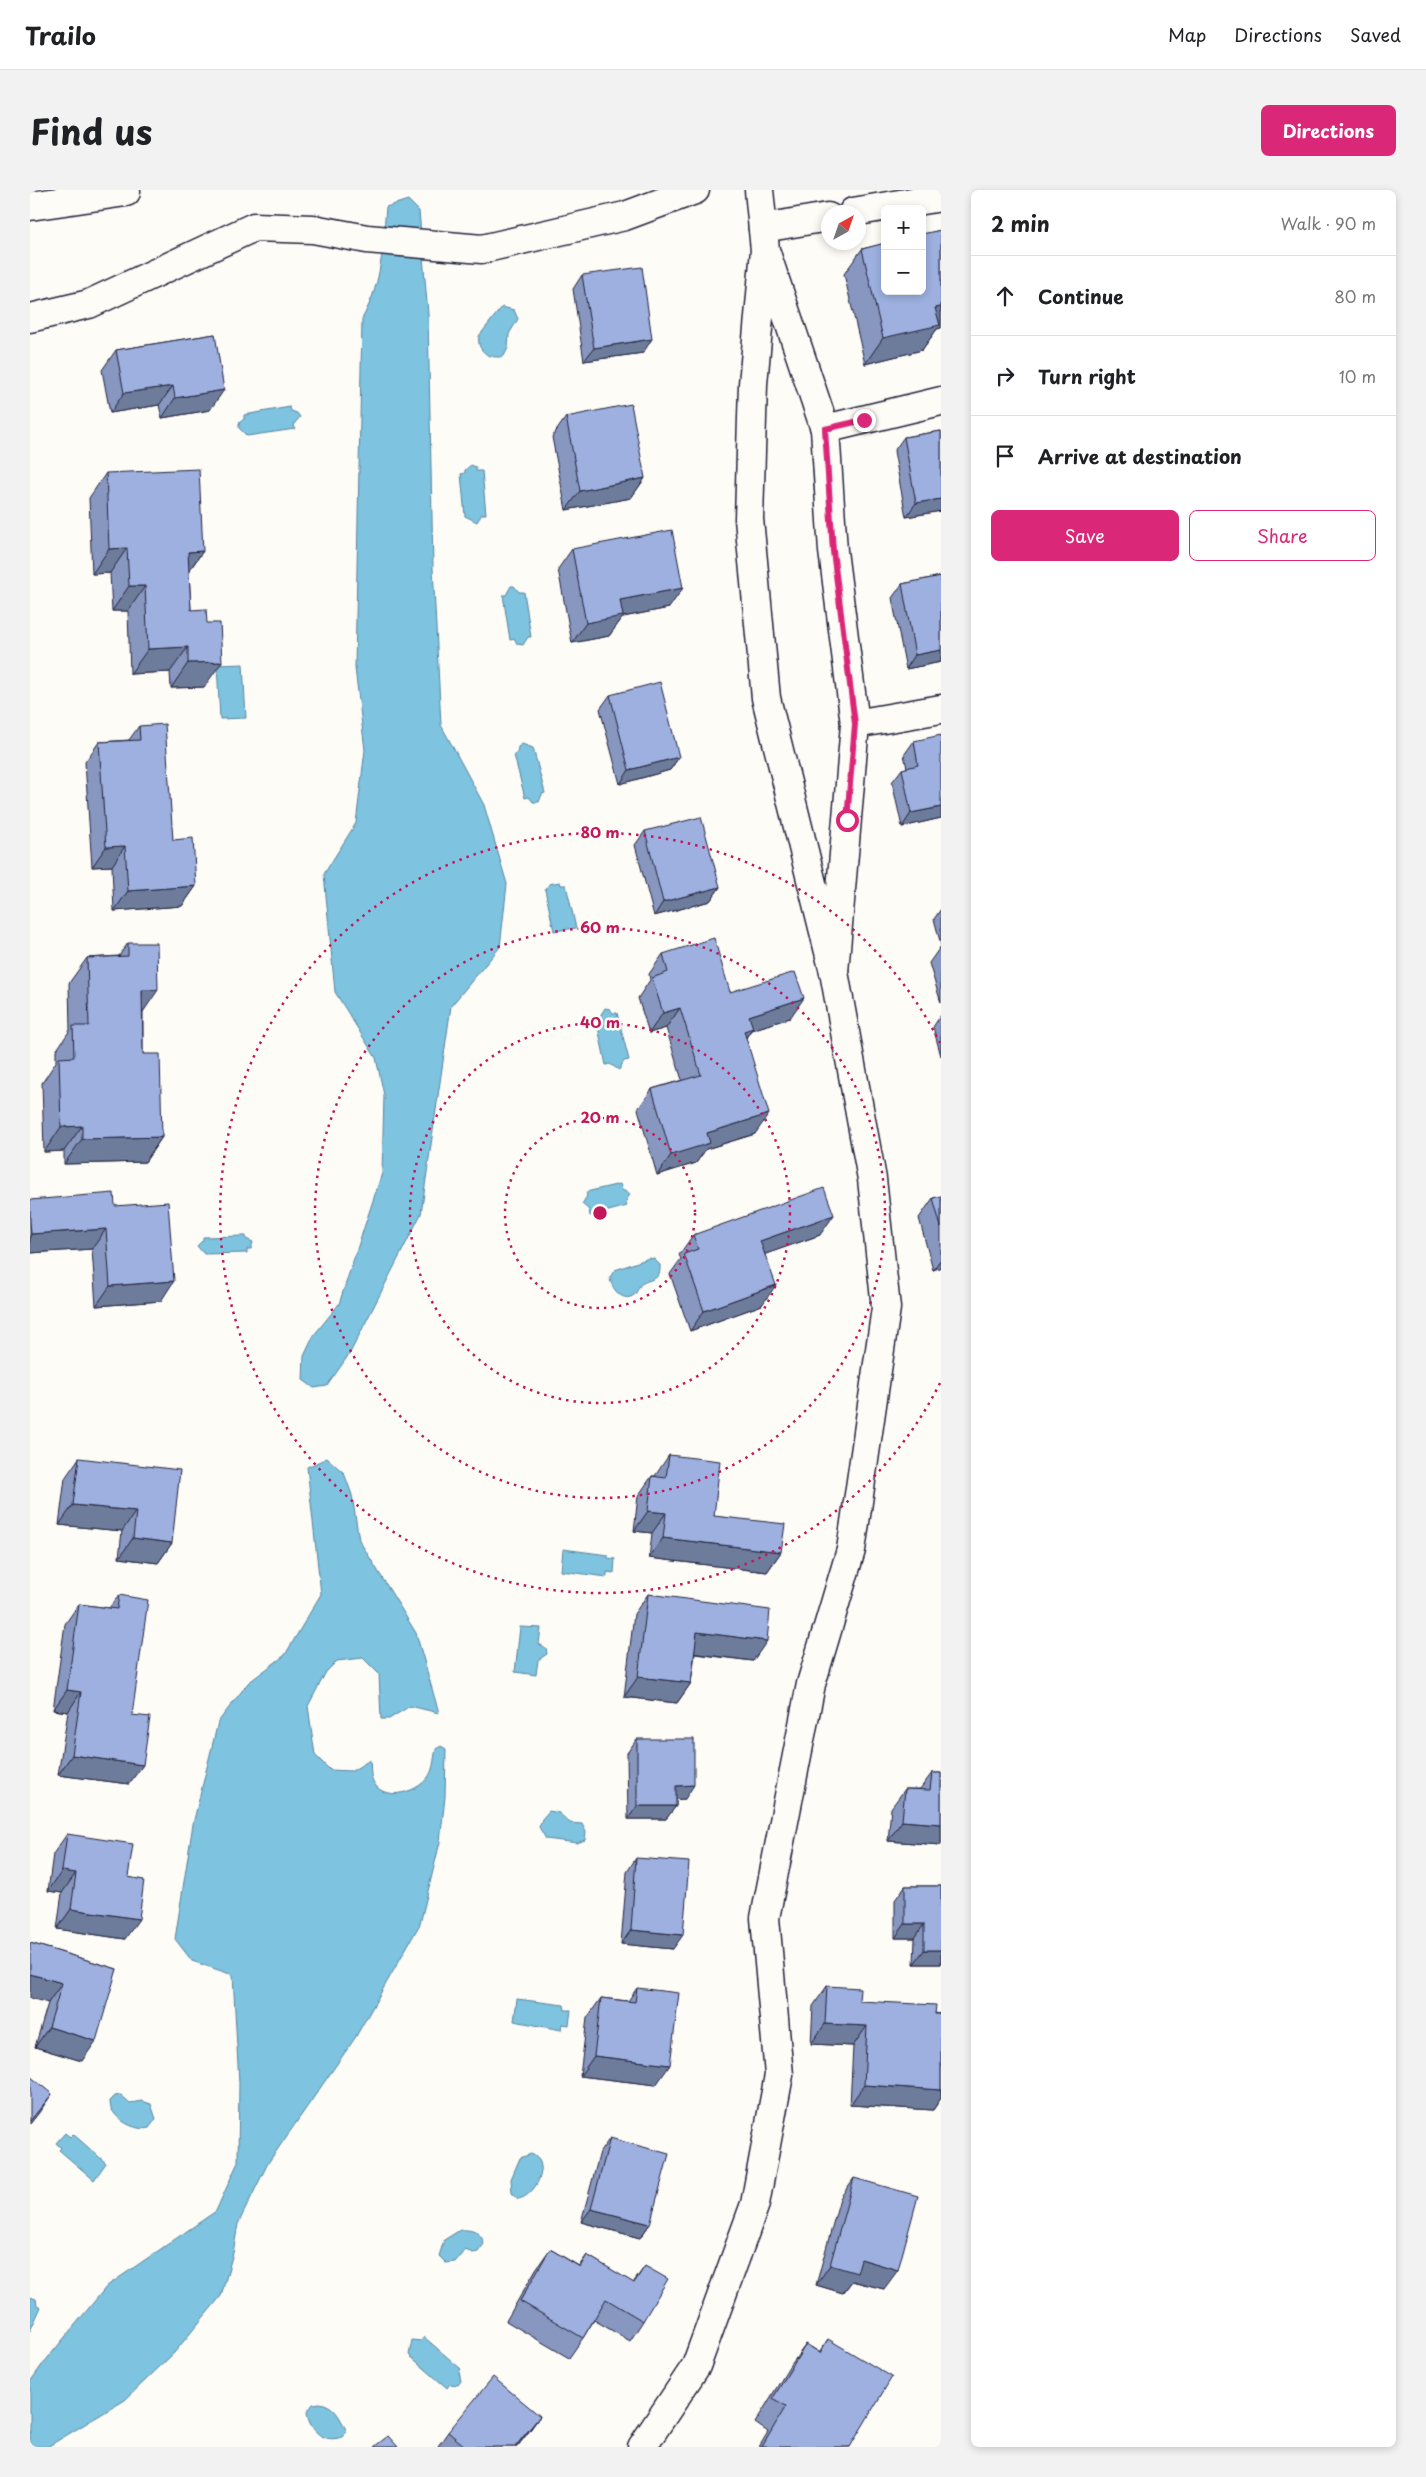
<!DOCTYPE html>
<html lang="en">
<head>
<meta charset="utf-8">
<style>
  :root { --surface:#fff; --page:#f2f2f2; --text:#202124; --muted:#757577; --line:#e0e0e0; --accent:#db2777 }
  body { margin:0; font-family:"Playpen Sans",sans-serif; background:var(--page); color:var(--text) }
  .controls { position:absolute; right:15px; top:15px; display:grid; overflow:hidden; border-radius:8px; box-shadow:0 2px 8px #0003 }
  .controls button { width:45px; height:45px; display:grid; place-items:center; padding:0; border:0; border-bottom:1px solid var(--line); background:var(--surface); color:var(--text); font:25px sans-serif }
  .compass { position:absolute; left:791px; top:15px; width:45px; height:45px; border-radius:50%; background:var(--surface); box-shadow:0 2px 8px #0003; rotate:40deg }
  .stop { position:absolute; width:15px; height:15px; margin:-11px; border:4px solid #db2777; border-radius:50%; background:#fff }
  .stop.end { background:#db2777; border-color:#fff; box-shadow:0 1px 5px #0008 }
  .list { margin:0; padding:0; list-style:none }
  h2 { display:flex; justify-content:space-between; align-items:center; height:65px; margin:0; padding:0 20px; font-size:21px }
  h2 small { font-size:16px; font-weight:400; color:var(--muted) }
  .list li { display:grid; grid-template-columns:32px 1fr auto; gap:15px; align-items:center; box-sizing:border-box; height:80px; padding:0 20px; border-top:1px solid var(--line) }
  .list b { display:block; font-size:19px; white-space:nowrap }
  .list em { font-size:16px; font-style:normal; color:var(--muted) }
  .actions { display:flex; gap:10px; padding:15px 20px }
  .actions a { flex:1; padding:11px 0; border:1px solid var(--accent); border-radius:8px; text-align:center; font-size:18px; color:var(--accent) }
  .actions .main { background:var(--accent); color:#fff }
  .icon { flex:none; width:28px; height:28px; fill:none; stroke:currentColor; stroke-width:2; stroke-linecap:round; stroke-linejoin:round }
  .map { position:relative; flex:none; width:911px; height:2257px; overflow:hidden; border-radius:8px }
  header { display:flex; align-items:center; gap:30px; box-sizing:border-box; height:70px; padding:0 25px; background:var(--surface); border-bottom:1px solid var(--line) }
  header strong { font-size:24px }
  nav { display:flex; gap:28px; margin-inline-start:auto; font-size:18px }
  .intro { display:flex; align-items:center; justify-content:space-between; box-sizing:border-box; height:120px; padding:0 30px }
  h1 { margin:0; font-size:35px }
  .button { padding:12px 22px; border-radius:8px; background:var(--accent); color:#fff; font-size:18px; font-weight:700 }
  main { display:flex; gap:30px; padding:0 30px }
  aside { flex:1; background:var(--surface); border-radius:8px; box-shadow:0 2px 8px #0003 }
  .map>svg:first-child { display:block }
  .water { fill:#7ec3df; stroke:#59839d }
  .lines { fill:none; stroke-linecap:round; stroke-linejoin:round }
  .minor-casing { stroke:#22223b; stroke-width:31 }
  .minor { stroke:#fdfcf7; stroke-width:28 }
  .wall { fill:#8797c0; stroke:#22223b }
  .shaded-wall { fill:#6e7b9c; stroke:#22223b }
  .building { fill:#9db0df; stroke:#22223b }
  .route { stroke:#db2777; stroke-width:6 }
  .ring { fill:none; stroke:#c2185b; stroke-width:2.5; stroke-dasharray:2.5 5 }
  .centre { fill:#c2185b; stroke:#fdfcf7; stroke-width:2.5 }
  .ring-label { font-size:15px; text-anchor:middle; font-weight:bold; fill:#c2185b; stroke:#fdfcf7; stroke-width:5; stroke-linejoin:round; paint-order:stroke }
</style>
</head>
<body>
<header>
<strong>Trailo</strong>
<nav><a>Map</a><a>Directions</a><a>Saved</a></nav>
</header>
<div class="intro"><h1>Find us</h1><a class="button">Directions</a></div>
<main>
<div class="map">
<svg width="911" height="2257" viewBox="0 0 911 2257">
  <rect width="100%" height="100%" fill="#fdfcf7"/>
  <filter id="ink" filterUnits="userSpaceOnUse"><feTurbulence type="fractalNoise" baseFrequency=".02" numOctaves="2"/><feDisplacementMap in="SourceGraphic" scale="10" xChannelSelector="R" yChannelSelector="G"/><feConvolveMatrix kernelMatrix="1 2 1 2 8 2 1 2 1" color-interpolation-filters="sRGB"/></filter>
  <g filter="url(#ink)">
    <g class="water">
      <path d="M378 10 389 21 398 124 403 378 411 535 454 615 477 694 470 757 421 816 391 1024 320 1163 297 1196 284 1198 273 1190 274 1166 284 1145 309 1114 352 983 354 905 346 868 305 802 294 684 326 633 335 560 325 478 332 129C353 91 352 59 356 17Z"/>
      <path d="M472 117 484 120 488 129 479 144 478 158 474 166C461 170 446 162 449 146Z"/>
      <polygon points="260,217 261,221 267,223 270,227 264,234 265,239 217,246 209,238 209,233 214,229 214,225"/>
      <polygon points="441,275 446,277 446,281 452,281 456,324 452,324 447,332 435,326 431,284 435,283 435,280"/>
      <polygon points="481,396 484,396 489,402 494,402 501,447 498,447 493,455 487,454 485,449 480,450 473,405 476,405"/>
      <polygon points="213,474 216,528 190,529 187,475"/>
      <polygon points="492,554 503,558 515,603 512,604 509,612 503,612 499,607 495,608 484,565 487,563 488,557"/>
      <polygon points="530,692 531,695 536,695 546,738 524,741 515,700 519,694"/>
      <polygon points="575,818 580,819 583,823 587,823 599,870 594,871 589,880 580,874 576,875 566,828 570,826"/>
      <polygon points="590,994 592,1000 600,1004 596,1011 597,1016 560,1026 559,1020 552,1014 557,1006 556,1002"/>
      <polygon points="216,1046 216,1049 223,1052 221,1059 217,1059 217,1063 174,1064 167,1056 173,1050 173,1047"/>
      <path d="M619 1068 624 1069 630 1075C631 1090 623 1088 613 1093 608 1095 608 1102 604 1105 593 1114 580 1097 580 1087L585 1080Z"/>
      <path d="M297 1268 314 1283 322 1305 329 1350 386 1443 409 1523 380 1516 359 1529H351L349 1484 333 1468 307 1471 296 1482 278 1516 285 1565 300 1580 322 1581 340 1570C341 1575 340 1584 342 1589 351 1615 393 1602 401 1582 404 1575 404 1566 406 1559L411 1556 416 1559 415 1607 410 1652 390 1734 325 1848 238 1973 208 2034 203 2063 191 2106 144 2163 95 2210 17 2257H0V2192L12 2175 77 2096 186 2021 208 1972 209 1893 203 1785 162 1771 145 1749 163 1634 188 1532 218 1493 255 1465 291 1404 277 1277Z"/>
      <polygon points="533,1359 578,1365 578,1368 585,1369 584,1383 577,1382 577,1387 531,1381"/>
      <polygon points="490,1437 511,1438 509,1454 516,1458 517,1464 508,1470 506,1485 485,1482"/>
      <polygon points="519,1621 529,1623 540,1633 552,1634 556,1642 555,1650 547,1653 516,1649 509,1637 512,1629"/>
      <polygon points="487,1809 534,1815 535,1820 541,1820 539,1835 532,1834 531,1840 484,1831"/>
      <path d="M91 1905 100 1913 112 1911 121 1914 126 1929 119 1938C105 1942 79 1927 80 1911L85 1906Z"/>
      <polygon points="35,1943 40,1947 43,1944 76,1973 64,1990 29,1960 31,1958 26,1953"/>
      <path d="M501 1964C523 1972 505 2007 488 2009L482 2003 481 1989 490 1968Z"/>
      <path d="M430 2040C441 2039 452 2042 454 2054L448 2062 443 2063 435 2060 425 2072 416 2073 409 2066 414 2050Z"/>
      <polygon points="0,2107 6,2109 7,2115 11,2117 0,2141"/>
      <polygon points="394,2147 431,2179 429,2182 431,2191 428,2195 420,2194 417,2198 379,2165 382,2150 391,2151"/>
      <path d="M290 2213C304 2215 310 2227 316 2240L314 2246C295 2255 279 2241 277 2222L283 2214Z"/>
    </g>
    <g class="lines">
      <defs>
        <g id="minor">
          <polyline points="729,0 735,60 723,194 719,329 736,508 804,782 825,534 803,361 795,239 735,60"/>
          <polyline points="0,16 96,2"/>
          <polyline points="823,22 911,7"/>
          <polyline points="733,38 798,27"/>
          <polyline points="0,128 59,114 224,37 283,39 337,49 452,59 595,26 665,0"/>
          <polyline points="795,239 911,211"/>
          <polyline points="825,534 911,519"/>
          <polyline points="612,2257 666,2176 725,2014 749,1885 735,1728 781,1494 821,1360 856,1118 842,989 804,782"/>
        </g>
      </defs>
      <use href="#minor" class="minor-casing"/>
      <use href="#minor" class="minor"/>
    </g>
    <g class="wall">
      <polygon points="911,40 911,138 907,139 892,160 835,174 814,84 832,59"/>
      <polygon points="552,85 613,163 554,171 543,99"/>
      <polygon points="185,144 180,220 132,228 129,215 80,223 72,180 86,160"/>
      <polygon points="536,227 615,288 601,308 536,320 522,247"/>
      <polygon points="911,241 911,321 876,327 864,261 874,247"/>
      <polygon points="76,283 173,361 159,381 161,420 174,497 141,498 140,482 100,484 98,421 82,421 80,383 62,384 59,308"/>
      <polygon points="542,359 639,418 593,427 579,446 542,453 528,379"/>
      <polygon points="911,386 911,472 876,479 862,408 872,394"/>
      <polygon points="580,505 649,567 640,580 590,594 570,519"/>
      <polygon points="109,536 143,650 166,696 152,716 84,721 82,676 62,677 55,572 69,552 99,550"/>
      <polygon points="884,551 911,628 872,637 862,592 872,579 877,578 874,565"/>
      <polygon points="615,641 690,697 680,711 624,726 605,655"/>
      <polygon points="911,719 911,755 904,729"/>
      <polygon points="98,753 113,823 113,864 132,947 115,972 34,974 34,961 14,962 12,893 26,872 26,861 40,840 39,793 57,768 89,766"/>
      <polygon points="911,756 911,813 899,773"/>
      <polygon points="633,764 700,802 760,828 721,840 716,848 725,944 676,959 666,973 627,985 608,919 622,899 652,890 636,838 619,843 608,808 620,790 619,784"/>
      <polygon points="911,825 911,866 903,837"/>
      <polygon points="911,1006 911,1077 903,1080 889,1028 903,1008"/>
      <polygon points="0,1010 85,1016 131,1111 66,1116 62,1059 0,1063"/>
      <polygon points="663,1045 790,1045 735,1064 732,1115 660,1141 640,1084 651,1069 649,1065"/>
      <polygon points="639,1265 684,1326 751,1362 737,1382 619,1368 622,1343 604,1341 608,1306 622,1286 625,1286"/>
      <polygon points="49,1268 142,1353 128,1373 89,1368 92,1341 29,1335 35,1288"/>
      <polygon points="618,1404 723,1471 665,1464 661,1493 647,1513 594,1507 604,1424"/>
      <polygon points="89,1405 102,1525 99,1594 28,1585 38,1522 23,1520 35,1434 49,1414 79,1418"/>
      <polygon points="607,1549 655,1609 646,1609 646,1616 636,1629 598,1629 597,1563"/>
      <polygon points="902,1583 911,1583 911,1655 858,1651 861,1618 875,1599 890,1599"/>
      <polygon points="37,1644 98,1687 95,1749 27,1739 32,1703 18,1701 23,1664"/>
      <polygon points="606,1668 643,1759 591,1754 597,1682"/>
      <polygon points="875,1696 911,1696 911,1774 884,1774 885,1748 865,1748 865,1710"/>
      <polygon points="0,1753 87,1779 52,1871 5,1857 18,1813"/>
      <polygon points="797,1796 829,1811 911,1824 911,1908 903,1920 820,1915 823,1856 781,1854 783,1816"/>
      <polygon points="607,1798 626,1895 550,1886 557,1828 571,1808 598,1811"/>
      <polygon points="580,1948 620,2034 610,2048 551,2032 570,1962"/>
      <polygon points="824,1988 854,2099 822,2091 813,2103 786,2095 810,2008"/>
      <polygon points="520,2059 549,2076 557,2065 603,2093 615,2076 613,2131 600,2151 564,2130 553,2148 539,2168 476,2131 506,2079"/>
      <polygon points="798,2149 820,2257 729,2257 738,2242 725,2233 758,2179 776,2154 789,2162"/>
      <polygon points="510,2226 500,2240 487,2257 410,2257 408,2256 418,2242"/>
    </g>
    <g class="shaded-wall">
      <polygon points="911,117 911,138 907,139 892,160 835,174 853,148 905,118"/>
      <polygon points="622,149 613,163 554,171 564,158"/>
      <polygon points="143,196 129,215 80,223 94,203"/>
      <polygon points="194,200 180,220 132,228 145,208"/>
      <polygon points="615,288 601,308 536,320 550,301"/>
      <polygon points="911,309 911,321 876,327 886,313"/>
      <polygon points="97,358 80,383 62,384 79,359"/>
      <polygon points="173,361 155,386 158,362"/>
      <polygon points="99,396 115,396 98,421 82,421"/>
      <polygon points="653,398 639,418 593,427 579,446 542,453 556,433 590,410"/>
      <polygon points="158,457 140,482 100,484 118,459"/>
      <polygon points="911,460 911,472 876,479 885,465"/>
      <polygon points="192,472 174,497 141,498 158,473"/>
      <polygon points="649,567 640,580 590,594 599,580"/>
      <polygon points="911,617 911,628 872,637 881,623"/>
      <polygon points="95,656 82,676 62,677 76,657"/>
      <polygon points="166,696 152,716 84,721 98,701"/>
      <polygon points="690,697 680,711 624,726 633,712"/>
      <polygon points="112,800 128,800 111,825"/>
      <polygon points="774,808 760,828 721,840 709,858 719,826"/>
      <polygon points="650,818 636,838 619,843 633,823"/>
      <polygon points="739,924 725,944 676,959 666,973 627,985 641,965 677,943"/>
      <polygon points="52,936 34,961 14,962 31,937"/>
      <polygon points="132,947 115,972 34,974 52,949"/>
      <polygon points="804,1025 790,1045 716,1071 730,1051"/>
      <polygon points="76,1039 62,1059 0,1063 0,1046 1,1044"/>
      <polygon points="911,1069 911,1077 903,1080"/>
      <polygon points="144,1091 131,1111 66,1116 80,1096"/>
      <polygon points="746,1095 732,1115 660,1141 674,1121"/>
      <polygon points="43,1315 106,1321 92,1341 29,1335"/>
      <polygon points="618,1321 636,1323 622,1343 604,1341"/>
      <polygon points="103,1348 142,1353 128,1373 89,1368"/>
      <polygon points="633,1348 751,1362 737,1382 619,1368"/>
      <polygon points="667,1442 737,1451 723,1471 653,1462"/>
      <polygon points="608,1487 661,1493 647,1513 594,1507"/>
      <polygon points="37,1500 51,1502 38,1522 23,1520"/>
      <polygon points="42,1565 113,1575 99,1594 28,1585"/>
      <polygon points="664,1595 655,1609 636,1610 646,1596"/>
      <polygon points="607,1616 646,1616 636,1629 598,1629"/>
      <polygon points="872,1631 911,1634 911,1655 858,1651"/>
      <polygon points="32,1681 46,1683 32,1703 18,1701"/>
      <polygon points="41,1719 109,1729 95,1749 27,1739"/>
      <polygon points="875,1734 894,1734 885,1748 865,1748"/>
      <polygon points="601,1740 653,1745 643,1759 591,1754"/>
      <polygon points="894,1760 911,1760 911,1774 884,1774"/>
      <polygon points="0,1784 32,1793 18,1813 0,1808"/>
      <polygon points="795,1834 837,1836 823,1856 781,1854"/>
      <polygon points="19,1837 66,1851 52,1871 5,1857"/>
      <polygon points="564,1866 640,1875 626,1895 550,1886"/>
      <polygon points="834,1895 911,1900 911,1908 903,1920 820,1915"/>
      <polygon points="22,1904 8,1924 0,1934 0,1931"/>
      <polygon points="561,2019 620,2034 610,2048 551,2032"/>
      <polygon points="831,2069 868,2080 854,2099 822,2091 813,2103 786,2095 800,2075"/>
      <polygon points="510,2226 500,2240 487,2257 485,2257"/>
    </g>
    <g class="building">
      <polygon points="911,40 911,117 905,118 910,135 853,148 832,59 855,53 855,101 892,101 892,44"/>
      <polygon points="612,77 622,149 564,158 552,85"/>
      <polygon points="185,144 194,200 145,208 143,196 94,203 86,160"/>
      <polygon points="601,214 615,288 550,301 536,227"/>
      <polygon points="911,241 911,309 886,313 874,247"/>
      <polygon points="169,279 173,361 158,362 161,420 176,419 177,433 190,433 192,472 158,473 158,457 118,459 115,396 99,396 97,358 79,359 76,283"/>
      <polygon points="642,340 653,398 590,410 593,426 556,433 542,359"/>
      <polygon points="911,386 911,460 885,465 872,394"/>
      <polygon points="630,492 649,567 599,580 580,505"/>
      <polygon points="135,534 143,650 163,648 166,696 98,701 95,656 76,657 69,552 110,550 109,536"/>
      <polygon points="911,545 911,617 881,623 872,579 888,575 884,551"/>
      <polygon points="671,627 690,697 633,712 615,641"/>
      <polygon points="684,748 700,802 765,782 774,808 719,826 723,838 714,841 739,924 677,943 680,953 641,965 622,899 671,885 650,818 633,823 622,788 638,782 633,764"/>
      <polygon points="98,753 127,753 128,800 112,800 113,864 130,864 132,947 52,949 52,936 31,937 29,868 44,867 43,836 59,836 57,768 98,766"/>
      <polygon points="794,998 804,1025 730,1051 746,1095 674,1121 654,1064 668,1059 663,1045"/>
      <polygon points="84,1003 85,1016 138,1012 144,1091 80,1096 76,1039 1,1044 0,1031 0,1010"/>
      <polygon points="911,1006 911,1037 903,1008"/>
      <polygon points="639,1265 690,1271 684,1326 755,1334 751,1362 633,1348 636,1323 618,1321 622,1286 636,1288"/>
      <polygon points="49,1268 150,1280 142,1353 103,1348 106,1321 43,1315"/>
      <polygon points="618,1404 740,1420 737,1451 667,1442 661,1493 608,1487"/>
      <polygon points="89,1405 118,1410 102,1525 120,1527 113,1575 42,1565 51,1502 37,1500 49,1414 87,1419"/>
      <polygon points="607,1549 664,1549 664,1595 646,1596 646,1616 607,1616"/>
      <polygon points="902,1583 911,1583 911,1634 872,1631 875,1599 900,1600"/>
      <polygon points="37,1644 103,1654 98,1687 114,1690 109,1729 41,1719 46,1683 32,1681"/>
      <polygon points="606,1668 659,1672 653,1745 601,1740"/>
      <polygon points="875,1696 911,1696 911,1760 894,1760 894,1734 875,1734"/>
      <polygon points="0,1753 87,1779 66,1851 19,1837 32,1793 0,1784"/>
      <polygon points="797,1796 830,1798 829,1811 906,1815 905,1824 911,1824 911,1900 834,1895 837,1836 795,1834"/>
      <polygon points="607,1798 649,1803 640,1875 564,1866 571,1808 605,1812"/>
      <polygon points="0,1886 22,1904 0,1931"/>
      <polygon points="580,1948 639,1964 620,2034 561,2019"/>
      <polygon points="824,1988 888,2006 868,2080 831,2069 827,2083 800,2075"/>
      <polygon points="520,2059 550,2077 557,2065 604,2093 615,2076 638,2089 613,2131 576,2109 553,2148 490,2111"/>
      <polygon points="798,2149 862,2187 820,2257 732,2257 756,2216 743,2208 776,2154 790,2163"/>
      <polygon points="463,2187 510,2226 485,2257 436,2257 418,2242"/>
      <polygon points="358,2246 368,2257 344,2257"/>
    </g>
  </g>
  <g class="lines" filter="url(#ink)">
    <polyline class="route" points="817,630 825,534 803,361 795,239 834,230"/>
  </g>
  <g class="ring">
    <circle cx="570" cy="1023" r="95"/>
    <circle cx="570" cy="1023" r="190"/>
    <circle cx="570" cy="1023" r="285"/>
    <path d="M910 1193A380 380 0 1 1 910 853"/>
  </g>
  <circle cx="570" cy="1023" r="8" class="centre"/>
  <g class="ring-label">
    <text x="570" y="648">80 m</text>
    <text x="570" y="743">60 m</text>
    <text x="570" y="838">40 m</text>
    <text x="570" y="933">20 m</text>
  </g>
</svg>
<div class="controls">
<button>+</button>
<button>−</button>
</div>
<svg class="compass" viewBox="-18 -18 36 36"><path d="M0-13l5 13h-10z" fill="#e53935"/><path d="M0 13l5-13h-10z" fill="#757577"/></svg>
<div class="stop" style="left:817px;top:630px"></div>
<div class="stop end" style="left:834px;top:230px"></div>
</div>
<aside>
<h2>2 min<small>Walk · 90 m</small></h2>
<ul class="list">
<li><svg class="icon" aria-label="ahead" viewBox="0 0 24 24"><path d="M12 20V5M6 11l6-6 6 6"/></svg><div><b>Continue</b></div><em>80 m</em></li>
<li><svg class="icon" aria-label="right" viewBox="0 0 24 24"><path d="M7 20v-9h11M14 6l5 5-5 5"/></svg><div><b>Turn right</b></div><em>10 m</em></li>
<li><svg class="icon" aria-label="arrive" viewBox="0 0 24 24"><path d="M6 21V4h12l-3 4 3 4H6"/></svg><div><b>Arrive at destination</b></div></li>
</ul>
<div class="actions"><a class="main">Save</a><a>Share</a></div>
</aside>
</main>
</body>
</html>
